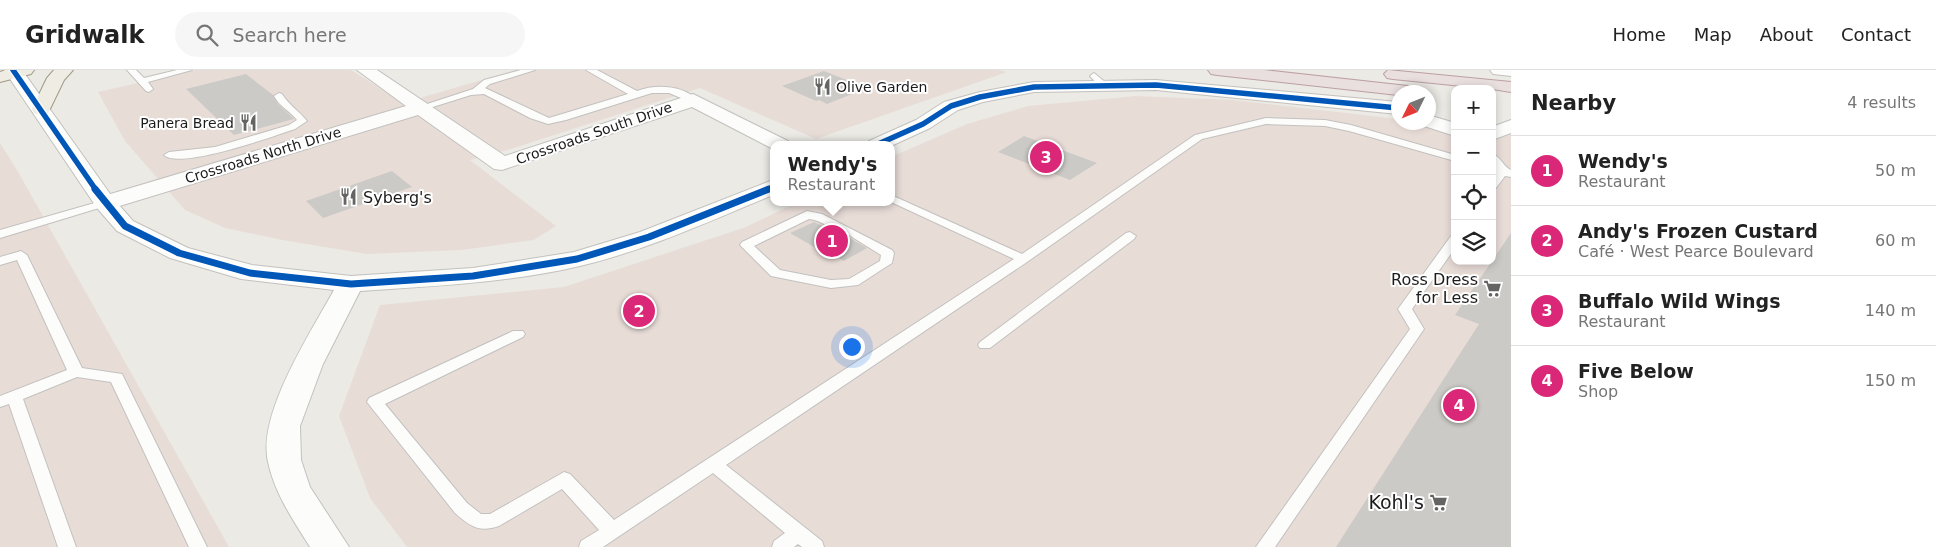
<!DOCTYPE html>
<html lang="en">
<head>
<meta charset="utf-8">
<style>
  :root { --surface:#fff; --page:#f6f6f6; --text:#222; --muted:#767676; --line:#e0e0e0; --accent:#db2777 }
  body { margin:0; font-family:"DejaVu Sans",sans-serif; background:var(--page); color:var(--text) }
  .controls { position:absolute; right:15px; top:15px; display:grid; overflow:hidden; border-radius:10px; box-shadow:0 2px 8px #0003 }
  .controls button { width:45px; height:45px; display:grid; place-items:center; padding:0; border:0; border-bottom:1px solid var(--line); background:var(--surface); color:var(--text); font:25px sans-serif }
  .compass { position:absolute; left:1391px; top:15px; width:45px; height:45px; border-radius:50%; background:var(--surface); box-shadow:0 2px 8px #0003; rotate:227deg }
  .you { position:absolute; left:851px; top:276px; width:18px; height:18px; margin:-12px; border:4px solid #fff; border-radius:50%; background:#1a73e8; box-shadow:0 0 0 8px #1a73e833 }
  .badge { display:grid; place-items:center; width:32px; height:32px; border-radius:50%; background:var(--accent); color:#fff; font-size:16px; font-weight:700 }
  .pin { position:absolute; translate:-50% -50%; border:2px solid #fff; box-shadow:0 1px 5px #0006 }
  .popup { position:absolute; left:770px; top:71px; width:125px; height:65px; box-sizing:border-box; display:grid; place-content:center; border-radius:10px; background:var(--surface); filter:drop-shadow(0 1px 4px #0005); font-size:16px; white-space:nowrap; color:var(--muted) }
  .popup b { font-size:19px; color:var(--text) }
  .popup::after { content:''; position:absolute; left:50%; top:100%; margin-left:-10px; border:10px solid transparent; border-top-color:var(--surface) }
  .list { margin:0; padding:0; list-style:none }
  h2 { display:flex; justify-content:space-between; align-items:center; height:65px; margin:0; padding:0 20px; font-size:21px }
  h2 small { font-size:16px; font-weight:400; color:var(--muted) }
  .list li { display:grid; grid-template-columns:32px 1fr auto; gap:15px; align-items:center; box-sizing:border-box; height:70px; padding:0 20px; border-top:1px solid var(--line) }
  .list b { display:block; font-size:19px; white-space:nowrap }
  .list p { margin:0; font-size:16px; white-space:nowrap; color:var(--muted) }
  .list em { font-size:16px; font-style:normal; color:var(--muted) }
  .icon { flex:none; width:28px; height:28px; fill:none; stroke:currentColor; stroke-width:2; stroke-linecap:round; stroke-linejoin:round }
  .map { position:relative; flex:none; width:1511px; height:477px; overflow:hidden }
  header { display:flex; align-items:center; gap:30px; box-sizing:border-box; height:70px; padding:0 25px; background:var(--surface); border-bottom:1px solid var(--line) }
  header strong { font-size:24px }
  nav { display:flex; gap:28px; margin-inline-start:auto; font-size:18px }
  .search { width:350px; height:45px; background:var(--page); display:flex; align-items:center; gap:12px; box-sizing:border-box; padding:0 18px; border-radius:28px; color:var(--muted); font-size:19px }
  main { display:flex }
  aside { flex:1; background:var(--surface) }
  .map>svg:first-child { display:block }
  .commercial { fill:#e8dcd7 }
  .building { fill:#cccac6 }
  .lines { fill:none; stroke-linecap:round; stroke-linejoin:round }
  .service-casing { stroke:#c2c1bf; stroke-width:2 }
  .minor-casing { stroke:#c2c1bf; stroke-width:2 }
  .tertiary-casing { stroke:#c2c1bf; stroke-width:2 }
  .primary-casing { stroke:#9f9a84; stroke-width:2 }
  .motorway-casing { stroke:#bd9fa3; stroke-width:2 }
  .service { fill:#fcfcfb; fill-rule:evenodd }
  .minor { fill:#fcfcfb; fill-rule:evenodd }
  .tertiary { fill:#fcfcfb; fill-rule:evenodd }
  .primary { fill:#efece4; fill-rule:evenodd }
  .motorway { fill:#e8dfde; fill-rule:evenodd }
  .cycleway-far1-casing { stroke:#fff; stroke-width:8 }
  .cycleway-casing { stroke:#fff; stroke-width:10 }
  .cycleway-far1 { stroke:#0057b8; stroke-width:5.5 }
  .cycleway { stroke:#0057b8; stroke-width:7 }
  .labels { text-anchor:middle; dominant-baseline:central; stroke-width:4; stroke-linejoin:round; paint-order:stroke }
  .far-poi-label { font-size:14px; fill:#1c1c1c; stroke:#fff; text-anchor:start }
  .far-street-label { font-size:14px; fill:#1c1c1c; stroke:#fff }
  .poi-label { font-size:16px; fill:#1c1c1c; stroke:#fff; text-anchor:start }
  .near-poi-label { font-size:19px; fill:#1c1c1c; stroke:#fff; text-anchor:end }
</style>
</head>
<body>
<header>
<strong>Gridwalk</strong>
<div class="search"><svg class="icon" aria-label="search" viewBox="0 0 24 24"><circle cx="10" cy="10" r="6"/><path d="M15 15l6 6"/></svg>Search here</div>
<nav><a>Home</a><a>Map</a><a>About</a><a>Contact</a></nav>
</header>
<main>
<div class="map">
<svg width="1511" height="477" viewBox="0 0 1511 477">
  <rect width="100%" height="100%" fill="#ebeae5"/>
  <g class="commercial">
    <polygon points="196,0 351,0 403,33 515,0 998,0 1007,2 816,69 700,18 511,79 470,90 556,156 534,170 462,180 367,184 282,170 225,158 185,140 125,71 98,22"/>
    <polygon points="1136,26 1233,30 1398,49 1398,52 1455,55 1455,191 1492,191 1492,59 1511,61 1511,477 407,477 370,428 339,346 380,235 564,217 746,157 798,132 891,132 891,87 967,54 1028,36"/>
    <polygon points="0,73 17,100 229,477 0,477"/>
  </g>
  <g class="building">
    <polygon points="824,1 862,16 846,22 852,24 827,34 819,30 816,31 782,16"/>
    <polygon points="246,4 273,25 278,34 294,49 234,65 186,19"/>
    <polygon points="1024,66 1097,93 1070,110 998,82"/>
    <polygon points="392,101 412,117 323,148 306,131"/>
    <polygon points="814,152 848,167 867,178 844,191 830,183 828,185 790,163"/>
    <polygon points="1511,163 1511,477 1336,477 1479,254 1455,245"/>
  </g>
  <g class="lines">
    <defs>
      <g id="service">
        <polygon points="127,0 136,0 144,8 177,0 192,0 148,12 153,19 149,22 146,21"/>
        <path d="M521 0H535L490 14 485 18 549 48 628 24 586 0H597L637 21C656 14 682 15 698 30L693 33 669 23H652L566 50 548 54 530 48 484 24 471 25 420 41 415 38 473 19 484 10Z"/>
        <polygon points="1094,3 1105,12 1105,16 1099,16 1090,6"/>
        <path d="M279 23 282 24C289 35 299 41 307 51L295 59C274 66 180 100 164 85L169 82 215 77 289 55 297 50C290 41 280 37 274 26Z"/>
        <path d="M1266 48 1325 50 1351 55 1455 85V91L1349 61 1325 56 1266 54 1202 69 1027 192 726 395 822 471 824 477H802L798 474 794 477H772L774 471 785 463 713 403 603 477H579L581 471 599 460 562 419 499 456C479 463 470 456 455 443L367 332 369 328 513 261H523L525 264 523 267 385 334 467 433 481 444H490L564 402 570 404 614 450 1014 189 891 132V125L1022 184 1195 65Z"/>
        <path d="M1492 84C1501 86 1503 97 1511 100V107L1505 106 1496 118 1492 119V108L1496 103 1492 101Z"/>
        <polygon points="105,130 111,133 109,135 0,168 0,160"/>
        <path d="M807 141 822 144 892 180 894 183 892 193 858 215 831 218 771 206 740 175 742 172ZM809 149C824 150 835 164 849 165L881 185 880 191 849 209 831 210 780 200 754 176Z"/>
        <polygon points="1130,162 1136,166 1134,169 990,278 980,278 978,275 980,272 1126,163"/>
        <polygon points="1455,165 1455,178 1412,239 1424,259 1275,477 1256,477 1410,259 1398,239 1451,166"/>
        <polygon points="21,181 27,185 82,298 122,304 207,477 189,477 111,312 77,307 23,329 76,477 58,477 9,334 0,337 0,326 67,300 17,190 0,195 0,187"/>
      </g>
      <polygon id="minor" points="357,0 377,0 505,86 693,24 788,71 791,75 773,75 773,79 692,37 502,100 494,99 418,45 113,138 105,140 97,138 94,133 97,128 406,36"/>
      <g id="tertiary">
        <path d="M4 0H22L113 128 133 151 188 178 252 195 351 206 473 198 574 182 640 162 773 110V125C710 151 647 180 580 196 508 213 434 216 360 221L323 294 300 356 301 390 310 417 349 477H310C293 450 275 424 268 392 257 344 311 262 334 220L241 209 170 188 117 161 97 138Z"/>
        <polygon points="1490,0 1511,0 1511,6 1493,4"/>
        <polygon points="1156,10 1398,32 1398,44 1156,20 1034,22 983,32 958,40 930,58 891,76 866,75 869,71 916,50 944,32 980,22 1034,12"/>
        <polygon points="1428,45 1455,53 1455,66 1421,55 1419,52 1428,52"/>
        <polygon points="1511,50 1511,63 1492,70 1492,57"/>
      </g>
      <g id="primary">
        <polygon points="6,0 34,0 31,4 0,12 0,2"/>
        <polygon points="54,0 73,0 64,10 48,43 41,45 34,43 32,39 47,8"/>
      </g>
      <g id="motorway">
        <polygon points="1208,0 1264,0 1417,17 1423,18 1426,22 1398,22 1398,25 1217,5 1211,4"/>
        <polygon points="1388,0 1511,12 1511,22 1492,19 1393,9 1387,8 1384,4"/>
      </g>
    </defs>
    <use href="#service" class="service-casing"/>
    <use href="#minor" class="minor-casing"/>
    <use href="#tertiary" class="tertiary-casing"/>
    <use href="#primary" class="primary-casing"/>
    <use href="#motorway" class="motorway-casing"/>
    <use href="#service" class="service"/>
    <use href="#minor" class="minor"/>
    <use href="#tertiary" class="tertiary"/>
    <use href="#primary" class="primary"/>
    <use href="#motorway" class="motorway"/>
    <defs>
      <g id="cycleway-far1">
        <polyline points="13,0 96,120"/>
        <polyline points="876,75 923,54 951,36 980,27 1034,17 1156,15 1398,38"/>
        <polyline points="766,120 773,117"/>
      </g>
      <polyline id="cycleway" points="95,119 125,156 179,183 250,203 351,214 473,206 577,189 649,167 769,119"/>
    </defs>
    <use href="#cycleway-far1" class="cycleway-far1-casing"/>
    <use href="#cycleway" class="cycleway-casing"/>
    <use href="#cycleway-far1" class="cycleway-far1"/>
    <use href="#cycleway" class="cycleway"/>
  </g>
  <defs>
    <symbol id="restaurant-bare" viewBox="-9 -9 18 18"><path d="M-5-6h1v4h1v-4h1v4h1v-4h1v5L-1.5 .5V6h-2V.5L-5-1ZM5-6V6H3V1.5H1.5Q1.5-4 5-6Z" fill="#646462" stroke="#fff" stroke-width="2.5" paint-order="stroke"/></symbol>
    <symbol id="supermarket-bare" viewBox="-9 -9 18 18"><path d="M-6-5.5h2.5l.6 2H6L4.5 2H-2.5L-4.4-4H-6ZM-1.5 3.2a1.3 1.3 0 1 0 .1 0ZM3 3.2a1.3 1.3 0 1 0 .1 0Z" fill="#646462" stroke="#fff" stroke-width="2.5" paint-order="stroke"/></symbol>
  </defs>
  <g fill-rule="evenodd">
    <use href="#restaurant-bare" x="810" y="4" width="25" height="25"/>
    <use href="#restaurant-bare" x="236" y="40" width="25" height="25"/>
    <use href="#restaurant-bare" x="336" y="114" width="25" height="25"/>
    <use href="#supermarket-bare" x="1480" y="206" width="25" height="25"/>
    <use href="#supermarket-bare" x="1426" y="420" width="25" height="25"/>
  </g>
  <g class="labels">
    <g class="far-poi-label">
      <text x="836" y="17">Olive Garden</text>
      <text x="234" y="53" text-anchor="end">Panera Bread</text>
    </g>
    <g class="far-street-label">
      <text transform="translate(594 63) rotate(-19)">Crossroads South Drive</text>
      <text transform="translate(263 85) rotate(-17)">Crossroads North Drive</text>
    </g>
    <g class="poi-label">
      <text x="363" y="127">Syberg's</text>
      <text x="1478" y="209" text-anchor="end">Ross Dress<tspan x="1478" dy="18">for Less</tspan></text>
    </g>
    <g class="near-poi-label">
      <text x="1424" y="432">Kohl's</text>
    </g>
  </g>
</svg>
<div class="controls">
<button>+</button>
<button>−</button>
<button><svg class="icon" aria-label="locate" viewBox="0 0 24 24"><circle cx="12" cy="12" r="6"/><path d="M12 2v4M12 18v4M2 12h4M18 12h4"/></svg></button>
<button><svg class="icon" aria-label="layers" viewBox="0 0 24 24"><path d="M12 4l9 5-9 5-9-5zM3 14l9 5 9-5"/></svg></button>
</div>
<svg class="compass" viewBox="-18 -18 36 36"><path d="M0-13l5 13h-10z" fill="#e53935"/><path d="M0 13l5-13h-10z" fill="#767676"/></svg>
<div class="you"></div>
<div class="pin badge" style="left:832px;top:171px">1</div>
<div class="popup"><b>Wendy's</b>Restaurant</div>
<div class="pin badge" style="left:639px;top:241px">2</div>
<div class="pin badge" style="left:1046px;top:87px">3</div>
<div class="pin badge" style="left:1459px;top:335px">4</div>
</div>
<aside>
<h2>Nearby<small>4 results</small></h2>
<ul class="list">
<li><span class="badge">1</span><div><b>Wendy's</b><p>Restaurant</p></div><em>50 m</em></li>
<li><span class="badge">2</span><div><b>Andy's Frozen Custard</b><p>Café · West Pearce Boulevard</p></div><em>60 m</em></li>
<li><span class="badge">3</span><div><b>Buffalo Wild Wings</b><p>Restaurant</p></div><em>140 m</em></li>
<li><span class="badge">4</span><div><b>Five Below</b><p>Shop</p></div><em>150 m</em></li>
</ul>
</aside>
</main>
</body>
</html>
